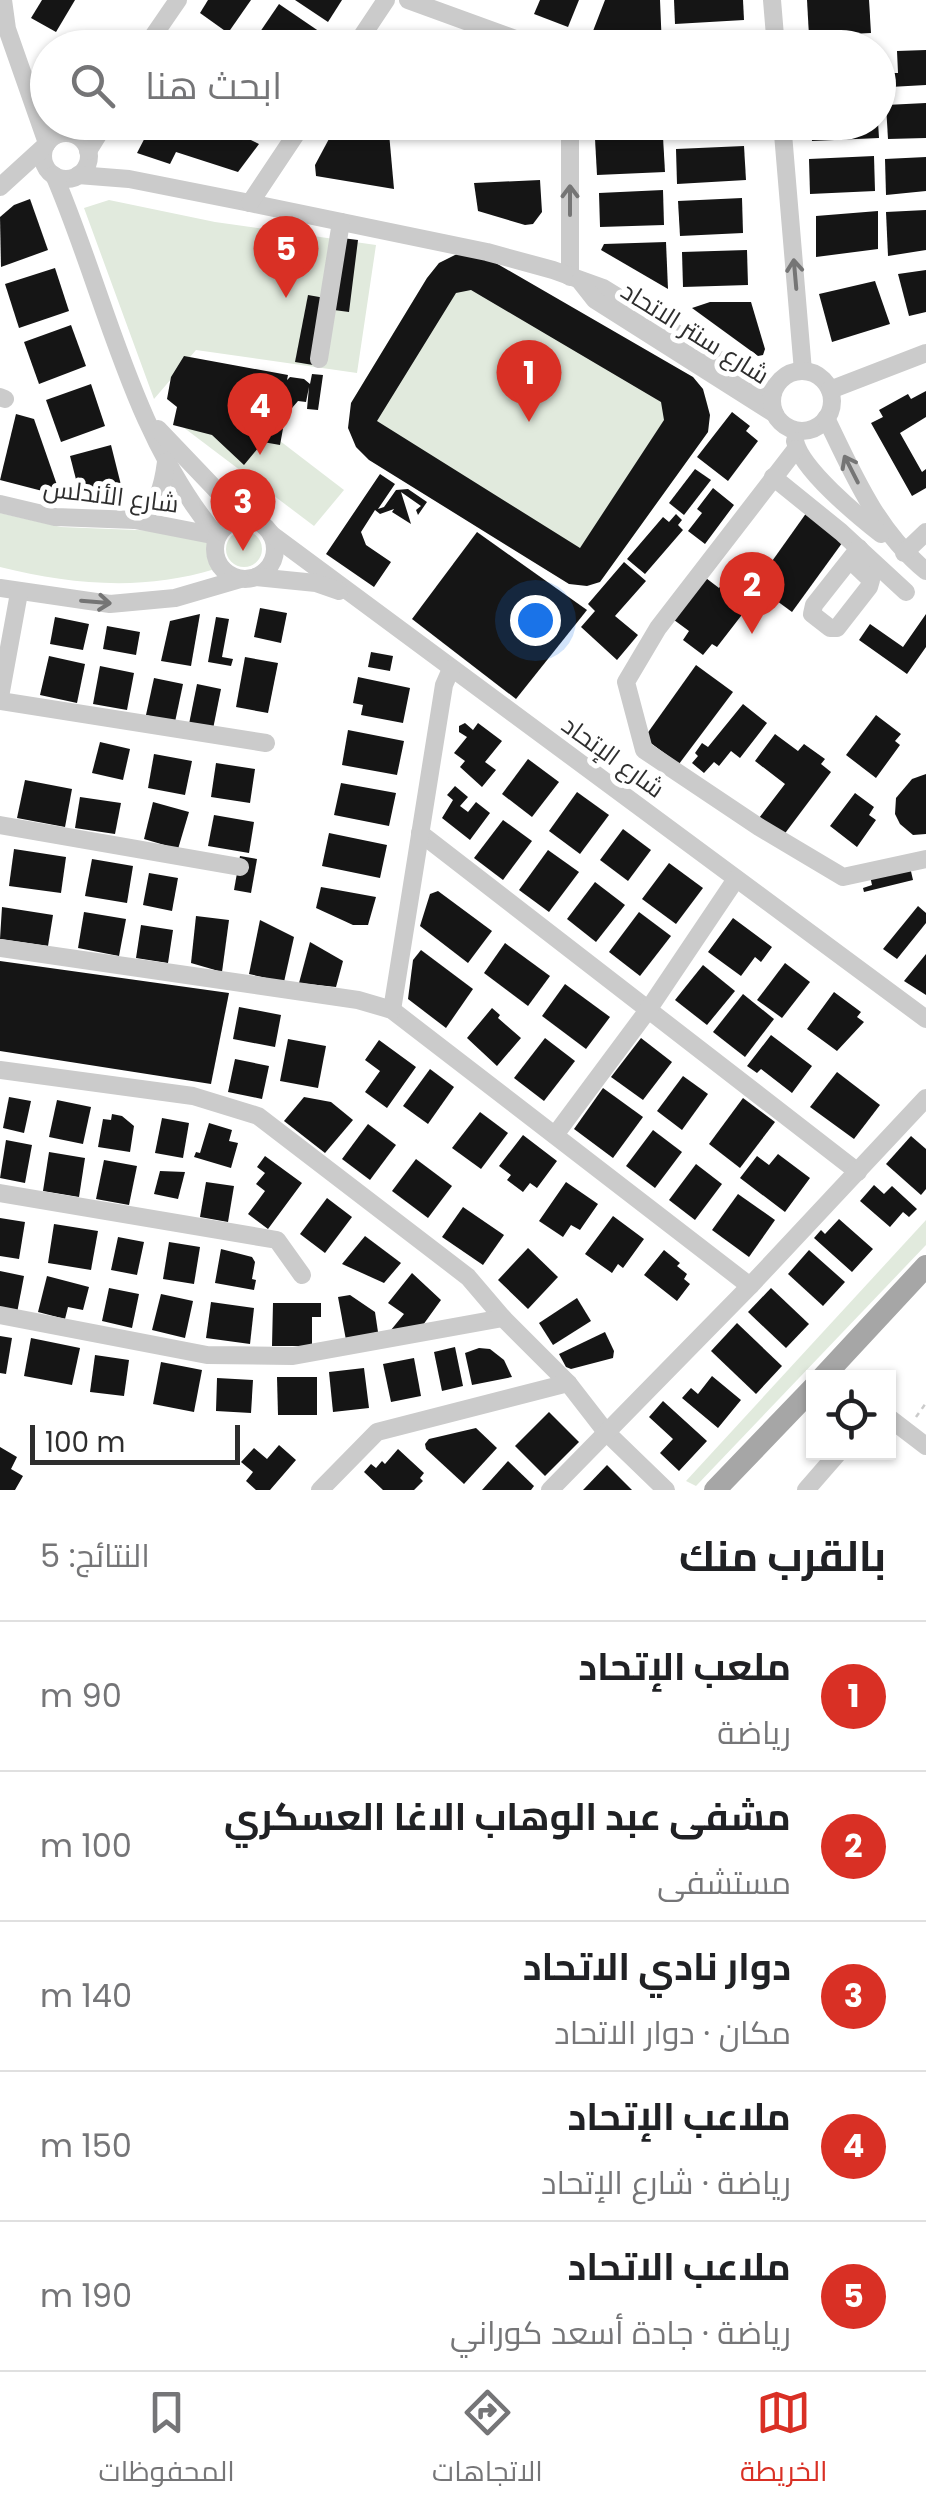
<!DOCTYPE html>
<html lang="ar">
<head>
<meta charset="utf-8">
<style>
  :root { --surface:#fff; --page:#f6f6f6; --text:#202124; --muted:#757577; --line:#e0e0e0; --accent:#d93025 }
  body { margin:0; font-family:Poppins,Cairo,sans-serif; background:var(--page); color:var(--text); direction:rtl }
  .controls { position:absolute; right:30px; bottom:30px; display:grid; overflow:hidden; border-radius:0px; box-shadow:0 2px 8px #0004 }
  .controls button { width:90px; height:90px; display:grid; place-items:center; padding:0; border:0; border-bottom:2px solid var(--line); background:var(--surface); color:var(--text); font:50px sans-serif }
  .scale { position:absolute; left:30px; bottom:25px; width:210px; box-sizing:border-box; padding-left:10px; border:5px solid #2e2e2e; border-top:0; font-size:28px; line-height:35px; white-space:nowrap; color:#2e2e2e; -webkit-text-stroke:8px #fff; paint-order:stroke }
  .you { position:absolute; left:535px; top:620px; width:35px; height:35px; margin:-25px; border:8px solid #fff; border-radius:50%; background:#1a73e8; box-shadow:0 0 0 15px #1a73e833 }
  .badge { display:grid; place-items:center; width:65px; height:65px; border-radius:50%; background:var(--accent); color:#fff; font-size:32px; font-weight:700 }
  .pin { position:absolute; translate:-50% -82px; filter:drop-shadow(0 2px 5px #0008) }
  .pin::after { content:''; position:absolute; top:52px; width:35px; height:30px; background:inherit; clip-path:polygon(0 0,100% 0,50% 100%) }
  .list { margin:0; padding:0; list-style:none }
  h2 { display:flex; justify-content:space-between; align-items:center; height:130px; margin:0; padding:0 40px; font-size:42px }
  h2 small { font-size:32px; font-weight:400; color:var(--muted) }
  .list li { display:grid; grid-template-columns:65px 1fr auto; gap:30px; align-items:center; box-sizing:border-box; height:150px; padding:0 40px; border-top:2px solid var(--line) }
  .list b { display:block; font-size:38px; white-space:nowrap }
  .list p { margin:0; font-size:32px; white-space:nowrap; color:var(--muted) }
  .list em { font-size:32px; font-style:normal; color:var(--muted) }
  .icon { flex:none; width:55px; height:55px; fill:none; stroke:currentColor; stroke-width:2; stroke-linecap:round; stroke-linejoin:round }
  .map { position:relative; flex:none; width:926px; height:1490px; overflow:hidden; direction:ltr }
  .search { position:absolute; background:var(--surface); box-shadow:0 2px 8px #0004; left:30px; right:30px; top:30px; height:110px; display:flex; align-items:center; gap:25px; box-sizing:border-box; padding:0 35px; border-radius:55px; color:var(--muted); font-size:38px }
  .sheet { height:880px; background:var(--surface) }
  nav { display:flex; justify-content:space-around; align-items:center; box-sizing:border-box; height:140px; border-top:2px solid var(--line); background:var(--surface); font-size:28px; color:var(--muted) }
  nav a { display:grid; justify-items:center; gap:5px }
  nav .on { color:var(--accent) }
  .map>svg:first-child { display:block }
  .green { fill:#e1eadd }
  .building { fill:#151515; fill-rule:evenodd }
  .lines { fill:none; stroke-linecap:round; stroke-linejoin:round }
  .path { stroke:#cbcbcb; stroke-width:2.5; stroke-dasharray:5 5; stroke-linecap:butt }
  .minor { stroke:#cbcbcb; stroke-width:18 }
  .major { stroke:#a6a6a6; stroke-width:22 }
  .oneway { stroke:#757575 }
  .labels { text-anchor:middle; dominant-baseline:central; stroke-width:10; stroke-linejoin:round; paint-order:stroke }
  .street-label { font-size:25px; fill:#2e2e2e; stroke:#fff }
</style>
</head>
<body>
<div class="map">
<svg width="926" height="1490" viewBox="0 0 926 1490">
  <rect width="100%" height="100%" fill="#fff"/>
  <g class="green">
    <polygon points="109,200 215,222 376,245 357,373 196,350 154,399 84,208"/>
    <path d="M459 253 693 377C707 393 711 410 708 432L600 582 351 403 427 278 439 263Z"/>
    <polygon points="203,382 344,490 314,526 175,421"/>
    <path d="M0 513 61 527 161 531 208 541 209 558 215 569C143 591 73 585 0 567Z"/>
    <circle cx="244" cy="549" r="18"/>
    <polygon points="926,1220 926,1245 696,1486 686,1481"/>
  </g>
  <g class="building">
    <polygon points="42,0 75,0 56,32 31,18"/>
    <polygon points="208,0 251,0 228,33 200,13"/>
    <polygon points="295,0 342,0 328,22"/>
    <polygon points="540,0 579,0 568,27 534,14"/>
    <polygon points="605,0 660,0 662,48 620,48 620,41 593,31"/>
    <polygon points="674,0 743,0 744,20 675,24"/>
    <polygon points="807,0 869,0 871,33 809,36"/>
    <polygon points="279,4 323,34 314,48 249,48"/>
    <polygon points="195,30 221,48 183,48"/>
    <polygon points="394,34 429,47 429,48 386,48"/>
    <polygon points="743,39 744,48 674,48 673,41"/>
    <polygon points="926,50 926,85 890,87 890,73 898,73 897,51"/>
    <polygon points="926,103 926,138 888,139 886,105"/>
    <polygon points="153,122 214,122 259,144 238,172 176,152 170,164 137,153"/>
    <polygon points="338,122 388,122 394,189 316,176 315,165"/>
    <polygon points="679,122 746,122 746,127 679,130"/>
    <polygon points="811,122 878,122 879,138 812,141"/>
    <polygon points="663,137 665,172 597,175 595,139"/>
    <polygon points="744,146 746,180 677,184 676,149"/>
    <polygon points="874,156 875,191 810,194 809,159"/>
    <polygon points="926,157 926,191 886,195 885,159"/>
    <polygon points="540,180 542,212 533,224 525,225 478,211 474,183"/>
    <polygon points="663,190 664,225 600,227 599,193"/>
    <polygon points="742,198 743,233 680,236 678,201"/>
    <polygon points="30,199 48,250 1,267 0,217 14,205"/>
    <polygon points="926,210 926,250 888,256 886,212"/>
    <polygon points="878,211 878,249 816,257 816,216"/>
    <polygon points="342,238 358,240 349,312 334,310"/>
    <polygon points="666,242 668,289 601,250 604,244"/>
    <polygon points="747,250 748,285 683,287 682,252"/>
    <path d="M475 251 693 377 703 389 710 415 708 432 600 582 587 586 569 584 369 460 356 447 348 428 351 403 427 278 439 263 459 253ZM471 290 661 402 664 420 580 548 377 421 456 293Z"/>
    <polygon points="55,268 69,311 19,328 5,284"/>
    <polygon points="926,270 926,312 909,316 898,274"/>
    <polygon points="875,281 890,324 832,342 819,294"/>
    <polygon points="308,295 325,298 313,365 295,362"/>
    <polygon points="710,302 751,302 765,349 763,355 758,356 692,308"/>
    <polygon points="71,325 86,366 39,384 24,342"/>
    <polygon points="184,356 288,375 287,380 290,377 304,379 310,384 312,374 323,375 318,410 307,409 309,387 306,402 298,401 292,408 287,407 280,445 263,442 244,465 212,435 173,425 177,407 167,399 171,377"/>
    <polygon points="91,384 105,426 61,442 46,400"/>
    <polygon points="926,391 926,417 900,433 922,472 926,469 926,488 912,496 871,423 883,417 879,410 908,394 911,399"/>
    <polygon points="732,412 750,426 746,431 758,441 728,481 697,457"/>
    <polygon points="16,414 34,419 57,485 54,494 0,480"/>
    <polygon points="111,445 123,493 82,503 70,456"/>
    <polygon points="695,469 711,480 684,515 669,503"/>
    <polygon points="380,474 395,484 378,509 384,507 396,490 408,489 427,502 418,515 416,510 421,506 401,492 411,524 392,512 394,509 380,514 375,510 361,532 366,545 391,562 374,587 326,554"/>
    <polygon points="713,488 734,505 705,544 688,531 702,513 697,509"/>
    <polygon points="807,512 845,539 792,612 755,585"/>
    <polygon points="676,514 682,520 678,525 683,530 645,574 627,559 663,517 669,522"/>
    <polygon points="477,532 587,610 516,699 412,619"/>
    <polygon points="624,562 646,581 615,616 638,635 617,660 581,627 595,611 588,604"/>
    <polygon points="702,575 719,588 728,576 758,594 717,647 712,644 703,655 683,640 689,631 670,617"/>
    <polygon points="260,608 287,613 281,643 254,637"/>
    <polygon points="200,614 191,666 161,661 170,621"/>
    <polygon points="926,614 926,647 907,674 859,640 870,624 903,647"/>
    <polygon points="55,617 89,624 83,650 50,644"/>
    <polygon points="216,617 229,619 222,657 233,659 231,666 208,662"/>
    <polygon points="107,626 140,632 136,655 103,649"/>
    <polygon points="371,652 393,656 390,671 368,667"/>
    <polygon points="49,656 85,664 77,703 40,695"/>
    <polygon points="245,657 278,663 268,713 236,707"/>
    <polygon points="696,665 733,692 679,764 644,738"/>
    <polygon points="100,666 134,673 127,710 93,704"/>
    <polygon points="358,677 410,688 403,723 361,715 363,705 353,703"/>
    <polygon points="154,678 183,684 175,722 146,715"/>
    <polygon points="197,684 221,689 213,729 189,724"/>
    <polygon points="743,704 767,723 740,758 731,751 719,766 714,762 704,773 692,763 698,756 695,753 702,743 708,747"/>
    <polygon points="876,715 901,734 895,741 900,745 876,778 846,755"/>
    <polygon points="465,723 473,730 478,723 502,741 485,762 496,770 482,787 460,767 465,761 454,753 467,737 459,732 459,726"/>
    <polygon points="348,730 404,741 397,775 342,765"/>
    <polygon points="775,734 798,751 804,744 825,759 821,764 831,772 783,836 759,818 785,784 755,761"/>
    <polygon points="100,742 130,749 123,780 92,773"/>
    <polygon points="154,754 192,761 185,795 148,788"/>
    <polygon points="528,759 559,782 532,817 502,794"/>
    <polygon points="216,763 255,769 250,803 211,797"/>
    <polygon points="926,774 926,834 913,835 900,824 895,814 896,798 912,779"/>
    <polygon points="25,780 72,789 65,827 17,818"/>
    <polygon points="341,783 396,793 389,826 334,815"/>
    <polygon points="455,786 468,797 460,806 468,812 476,802 490,813 470,840 442,818 453,800 447,795"/>
    <polygon points="577,792 609,815 580,854 549,831"/>
    <polygon points="855,793 874,807 869,815 876,820 857,847 830,826"/>
    <polygon points="80,797 121,803 115,834 75,828"/>
    <polygon points="153,802 189,812 178,849 144,839"/>
    <polygon points="214,815 254,822 249,853 208,846"/>
    <polygon points="503,820 532,841 503,880 474,858"/>
    <polygon points="623,829 651,850 628,881 600,860"/>
    <polygon points="329,833 387,845 380,878 322,866"/>
    <polygon points="14,849 66,857 61,893 9,886"/>
    <polygon points="548,850 579,872 549,912 519,890"/>
    <polygon points="240,856 257,859 251,893 234,890"/>
    <polygon points="92,859 133,866 127,903 85,896"/>
    <polygon points="669,863 703,888 676,924 642,899"/>
    <polygon points="910,867 913,880 864,892 863,888 872,885 870,876"/>
    <polygon points="149,873 178,878 172,911 143,905"/>
    <polygon points="595,882 625,905 596,942 567,919"/>
    <polygon points="321,887 376,897 368,925 353,925 316,908"/>
    <polygon points="438,891 492,931 468,963 420,926 430,894"/>
    <polygon points="918,906 926,913 926,923 897,959 883,949"/>
    <polygon points="2,907 53,915 48,946 0,939"/>
    <polygon points="84,912 126,919 119,956 78,948"/>
    <polygon points="639,912 671,936 640,976 609,952"/>
    <polygon points="196,916 229,920 222,972 191,963"/>
    <polygon points="733,918 772,947 761,962 755,957 741,976 708,952"/>
    <polygon points="260,920 294,937 284,982 249,974"/>
    <polygon points="141,925 173,930 168,963 136,958"/>
    <polygon points="310,942 343,961 336,987 299,983"/>
    <polygon points="505,943 550,976 528,1006 484,973"/>
    <polygon points="421,950 473,989 446,1028 408,999 413,960"/>
    <polygon points="926,954 926,995 904,981"/>
    <polygon points="0,961 229,993 211,1084 0,1051"/>
    <polygon points="785,963 810,982 782,1018 757,1000"/>
    <polygon points="703,965 735,991 707,1025 675,1000"/>
    <polygon points="565,984 610,1017 586,1049 542,1016"/>
    <polygon points="834,992 861,1012 857,1017 864,1022 837,1051 807,1029"/>
    <polygon points="743,994 774,1019 745,1057 713,1032"/>
    <polygon points="239,1007 281,1015 275,1047 233,1039"/>
    <polygon points="492,1008 500,1015 498,1018 521,1038 497,1066 467,1038"/>
    <polygon points="771,1035 812,1066 792,1093 761,1069 757,1073 747,1066"/>
    <polygon points="545,1038 575,1061 544,1101 514,1078"/>
    <polygon points="641,1038 672,1062 643,1100 611,1077"/>
    <polygon points="288,1039 326,1046 318,1088 280,1081"/>
    <polygon points="379,1040 416,1067 387,1108 365,1092 380,1071 365,1060"/>
    <polygon points="235,1059 269,1066 262,1099 228,1092"/>
    <polygon points="430,1069 454,1087 428,1124 403,1106"/>
    <polygon points="837,1072 880,1105 854,1139 810,1107"/>
    <polygon points="683,1076 708,1094 682,1130 657,1111"/>
    <polygon points="603,1088 643,1117 613,1158 574,1129"/>
    <polygon points="9,1097 31,1101 24,1133 3,1128"/>
    <polygon points="304,1097 331,1102 353,1120 325,1153 284,1121"/>
    <polygon points="743,1098 775,1122 740,1168 709,1144"/>
    <polygon points="57,1100 91,1107 83,1144 49,1137"/>
    <polygon points="480,1112 508,1133 481,1169 452,1148"/>
    <polygon points="112,1114 122,1116 134,1126 130,1152 98,1147 103,1119 111,1120"/>
    <polygon points="162,1118 189,1123 183,1158 155,1153"/>
    <polygon points="209,1123 232,1130 229,1141 238,1143 231,1168 194,1157 196,1152 200,1153"/>
    <polygon points="368,1124 396,1145 370,1180 342,1159"/>
    <polygon points="653,1130 682,1152 655,1188 626,1166"/>
    <polygon points="523,1135 557,1161 537,1188 530,1183 523,1192 507,1180 511,1175 499,1166"/>
    <polygon points="911,1136 926,1149 926,1189 921,1195 886,1164"/>
    <polygon points="6,1140 32,1145 25,1183 0,1178"/>
    <polygon points="49,1152 85,1158 79,1197 43,1191"/>
    <polygon points="778,1154 810,1178 785,1212 740,1178 757,1156 769,1165"/>
    <polygon points="265,1156 302,1183 268,1229 248,1214 265,1191 256,1184 265,1173 257,1167"/>
    <polygon points="416,1159 452,1186 428,1218 392,1191"/>
    <polygon points="104,1160 137,1166 129,1205 96,1199"/>
    <polygon points="696,1164 722,1184 695,1220 669,1200"/>
    <polygon points="160,1171 185,1172 178,1199 154,1194"/>
    <polygon points="206,1182 234,1186 228,1222 200,1217"/>
    <polygon points="566,1182 598,1204 580,1230 571,1225 563,1237 539,1221"/>
    <polygon points="874,1185 884,1194 892,1186 917,1209 909,1217 903,1212 890,1227 860,1201"/>
    <polygon points="738,1194 775,1220 749,1257 712,1230"/>
    <polygon points="327,1198 352,1217 325,1253 300,1234"/>
    <polygon points="463,1207 504,1235 483,1265 442,1237"/>
    <polygon points="613,1216 644,1239 623,1268 618,1264 612,1273 585,1254"/>
    <polygon points="0,1218 25,1222 19,1259 0,1256"/>
    <polygon points="839,1219 873,1249 852,1272 814,1238 821,1230 825,1234"/>
    <polygon points="54,1224 98,1231 91,1270 48,1263"/>
    <polygon points="365,1236 401,1263 384,1283 342,1264"/>
    <polygon points="118,1237 144,1242 137,1275 111,1270"/>
    <polygon points="169,1242 200,1247 194,1284 163,1279"/>
    <polygon points="528,1248 558,1277 528,1309 498,1280"/>
    <polygon points="221,1249 252,1257 255,1262 252,1279 256,1280 254,1290 215,1283"/>
    <polygon points="664,1250 680,1263 677,1266 687,1274 684,1279 690,1284 677,1301 644,1275"/>
    <polygon points="809,1250 845,1282 823,1306 788,1274"/>
    <polygon points="0,1271 24,1276 17,1313 0,1309"/>
    <polygon points="412,1273 441,1300 423,1325 391,1330 404,1314 388,1303"/>
    <polygon points="47,1276 89,1287 83,1310 68,1307 65,1319 38,1312"/>
    <polygon points="109,1288 139,1294 132,1328 102,1321"/>
    <polygon points="771,1288 809,1324 786,1348 748,1312"/>
    <polygon points="161,1294 193,1301 185,1338 152,1330"/>
    <polygon points="350,1295 375,1312 378,1332 346,1340 338,1297"/>
    <polygon points="577,1298 591,1321 553,1345 539,1323"/>
    <polygon points="211,1302 254,1308 250,1344 206,1338"/>
    <polygon points="273,1303 321,1303 321,1317 312,1317 312,1346 272,1346"/>
    <polygon points="737,1323 782,1366 756,1394 711,1351"/>
    <polygon points="605,1332 614,1351 613,1358 571,1369 566,1367 559,1354"/>
    <polygon points="0,1336 12,1338 6,1374 0,1373"/>
    <polygon points="31,1338 80,1348 72,1385 24,1376"/>
    <polygon points="455,1347 463,1386 442,1391 434,1352"/>
    <polygon points="479,1348 490,1349 504,1360 512,1377 472,1385 465,1353"/>
    <polygon points="95,1355 129,1360 124,1396 90,1392"/>
    <polygon points="414,1358 421,1396 391,1402 383,1364"/>
    <polygon points="161,1362 202,1370 194,1412 153,1404"/>
    <polygon points="364,1368 369,1408 333,1412 329,1372"/>
    <polygon points="712,1376 741,1400 718,1428 682,1398 691,1388 698,1394"/>
    <polygon points="277,1377 317,1377 317,1415 278,1415"/>
    <polygon points="217,1378 253,1380 251,1413 216,1411"/>
    <polygon points="663,1401 707,1441 679,1471 660,1453 673,1439 649,1417"/>
    <polygon points="549,1412 579,1442 545,1476 515,1446"/>
    <polygon points="476,1428 497,1448 464,1484 426,1449 425,1444 429,1439"/>
    <polygon points="279,1445 296,1460 270,1490 256,1490 246,1481 253,1472 241,1462 254,1448 267,1459"/>
    <polygon points="0,1447 17,1457 11,1469 23,1476 15,1490 0,1490"/>
    <polygon points="398,1449 424,1473 420,1478 423,1481 414,1490 383,1490 364,1472 371,1464 376,1468 382,1461 385,1464"/>
    <polygon points="508,1461 534,1486 531,1490 482,1490"/>
    <polygon points="607,1465 632,1490 583,1490"/>
  </g>
  <g class="lines">
    <polyline class="path" points="916,1417 926,1403"/>
    <g class="minor">
      <polyline points="3,0 7,29 47,143"/>
      <polyline points="408,0 540,48"/>
      <polyline points="772,0 776,48"/>
      <polyline points="145,48 178,0"/>
      <polyline points="354,48 386,0"/>
      <polyline points="570,122 570,277"/>
      <polyline points="782,122 803,371"/>
      <circle cx="66" cy="156" r="23"/>
      <polyline points="88,151 106,122"/>
      <path d="M54 175C106 296 131 433 217 536"/>
      <polyline points="78,175 129,179 250,203 487,252 553,270 603,288 773,393"/>
      <polyline points="0,187 45,146"/>
      <polyline points="250,203 304,122"/>
      <polyline points="580,281 595,300 775,414"/>
      <polyline points="319,359 341,222"/>
      <circle cx="802" cy="401" r="30"/>
      <polyline points="830,390 926,353"/>
      <polyline points="0,397 5,399"/>
      <path d="M826 418C853 474 877 531 926 571"/>
      <polyline points="158,429 244,519"/>
      <path d="M795 441C801 469 858 516 881 534"/>
      <polyline points="796,449 658,628 626,682 644,750 759,827 843,877 926,859"/>
      <polyline points="773,477 841,532 906,592"/>
      <polyline points="0,504 55,517 135,520 217,536"/>
      <circle cx="245" cy="549" r="30"/>
      <path d="M135 520C159 501 162 492 166 462"/>
      <polyline points="271,534 926,1019"/>
      <polyline points="904,553 926,532"/>
      <polyline points="850,560 871,580 869,587 837,628 830,628 812,614 814,605 859,548"/>
      <polyline points="256,577 316,583 339,591"/>
      <polyline points="0,588 110,604 175,598 240,579"/>
      <polyline points="0,697 19,593"/>
      <polyline points="0,701 266,743"/>
      <polyline points="0,825 240,867"/>
      <polyline points="420,833 858,1172"/>
      <polyline points="0,948 358,1000 392,1010 750,1286"/>
      <polyline points="392,1010 444,685 451,669"/>
      <polyline points="0,1070 193,1096 258,1116 468,1277 503,1318 568,1383 606,1432 666,1490"/>
      <polyline points="555,1135 648,1010 736,879"/>
      <polyline points="0,1193 277,1240 302,1275"/>
      <polyline points="0,1315 207,1355 293,1356 503,1318"/>
      <polyline points="888,1417 926,1446"/>
      <polyline points="320,1490 377,1432 568,1383"/>
      <polyline points="550,1490 750,1286 926,1098"/>
      <polyline points="806,1490 839,1452"/>
    </g>
    <g class="major">
      <polyline points="822,1378 926,1266"/>
      <polyline points="715,1490 814,1387"/>
    </g>
  </g>
  <defs><path id="oneway-shaft" d="M-6 0H5M1.5-3L5.5 0L1.5 3" fill="none" stroke-width="1.6" stroke-linecap="round" stroke-linejoin="round" transform="scale(2.5)"/></defs>
  <g class="oneway">
    <use href="#oneway-shaft" transform="translate(570 200) rotate(-90)"/>
    <use href="#oneway-shaft" transform="translate(795 274) rotate(-95)"/>
    <use href="#oneway-shaft" transform="translate(851 469) rotate(-117)"/>
    <use href="#oneway-shaft" transform="translate(96 602) rotate(5)"/>
  </g>
  <g class="labels">
    <g class="street-label">
      <text transform="translate(695 333) rotate(32)">شارع سنتر الاتحاد</text>
      <text transform="translate(111 496) rotate(7)">شارع الأندلس</text>
      <text transform="translate(613 757) rotate(36)">شارع الإتحاد</text>
    </g>
  </g>
</svg>
<div class="controls">
<button><svg class="icon" aria-label="locate" viewBox="0 0 24 24"><circle cx="12" cy="12" r="6"/><path d="M12 2v4M12 18v4M2 12h4M18 12h4"/></svg></button>
</div>
<div class="scale">100 m</div>
<div class="you"></div>
<div class="pin badge" style="left:529px;top:422px">1</div>
<div class="pin badge" style="left:752px;top:634px">2</div>
<div class="pin badge" style="left:243px;top:551px">3</div>
<div class="pin badge" style="left:260px;top:455px">4</div>
<div class="pin badge" style="left:286px;top:298px">5</div>
<div class="search"><svg class="icon" aria-label="search" viewBox="0 0 24 24"><circle cx="10" cy="10" r="6"/><path d="M15 15l6 6"/></svg>ابحث هنا</div>
</div>
<section class="sheet">
<h2>بالقرب منك<small>النتائج: 5</small></h2>
<ul class="list">
<li><span class="badge">1</span><div><b>ملعب الإتحاد</b><p>رياضة</p></div><em>90 m</em></li>
<li><span class="badge">2</span><div><b>مشفى عبد الوهاب الاغا العسكري</b><p>مستشفى</p></div><em>100 m</em></li>
<li><span class="badge">3</span><div><b>دوار نادي الاتحاد</b><p>مكان · دوار الاتحاد</p></div><em>140 m</em></li>
<li><span class="badge">4</span><div><b>ملاعب الإتحاد</b><p>رياضة · شارع الإتحاد</p></div><em>150 m</em></li>
<li><span class="badge">5</span><div><b>ملاعب الاتحاد</b><p>رياضة · جادة أسعد كوراني</p></div><em>190 m</em></li>
</ul>
</section>
<nav>
<a class="on"><svg class="icon" aria-label="map" viewBox="0 0 24 24"><path d="M3 6l6-2 6 2 6-2v14l-6 2-6-2-6 2zM9 4v14M15 6v14"/></svg>الخريطة</a>
<a><svg class="icon" aria-label="directions" viewBox="0 0 24 24"><path d="M12 3l9 9-9 9-9-9zM9 14v-3h6M13 9l2 2-2 2"/></svg>الاتجاهات</a>
<a><svg class="icon" aria-label="saved" viewBox="0 0 24 24"><path d="M7 4h10v16l-5-4-5 4z"/></svg>المحفوظات</a>
</nav>
</body>
</html>
